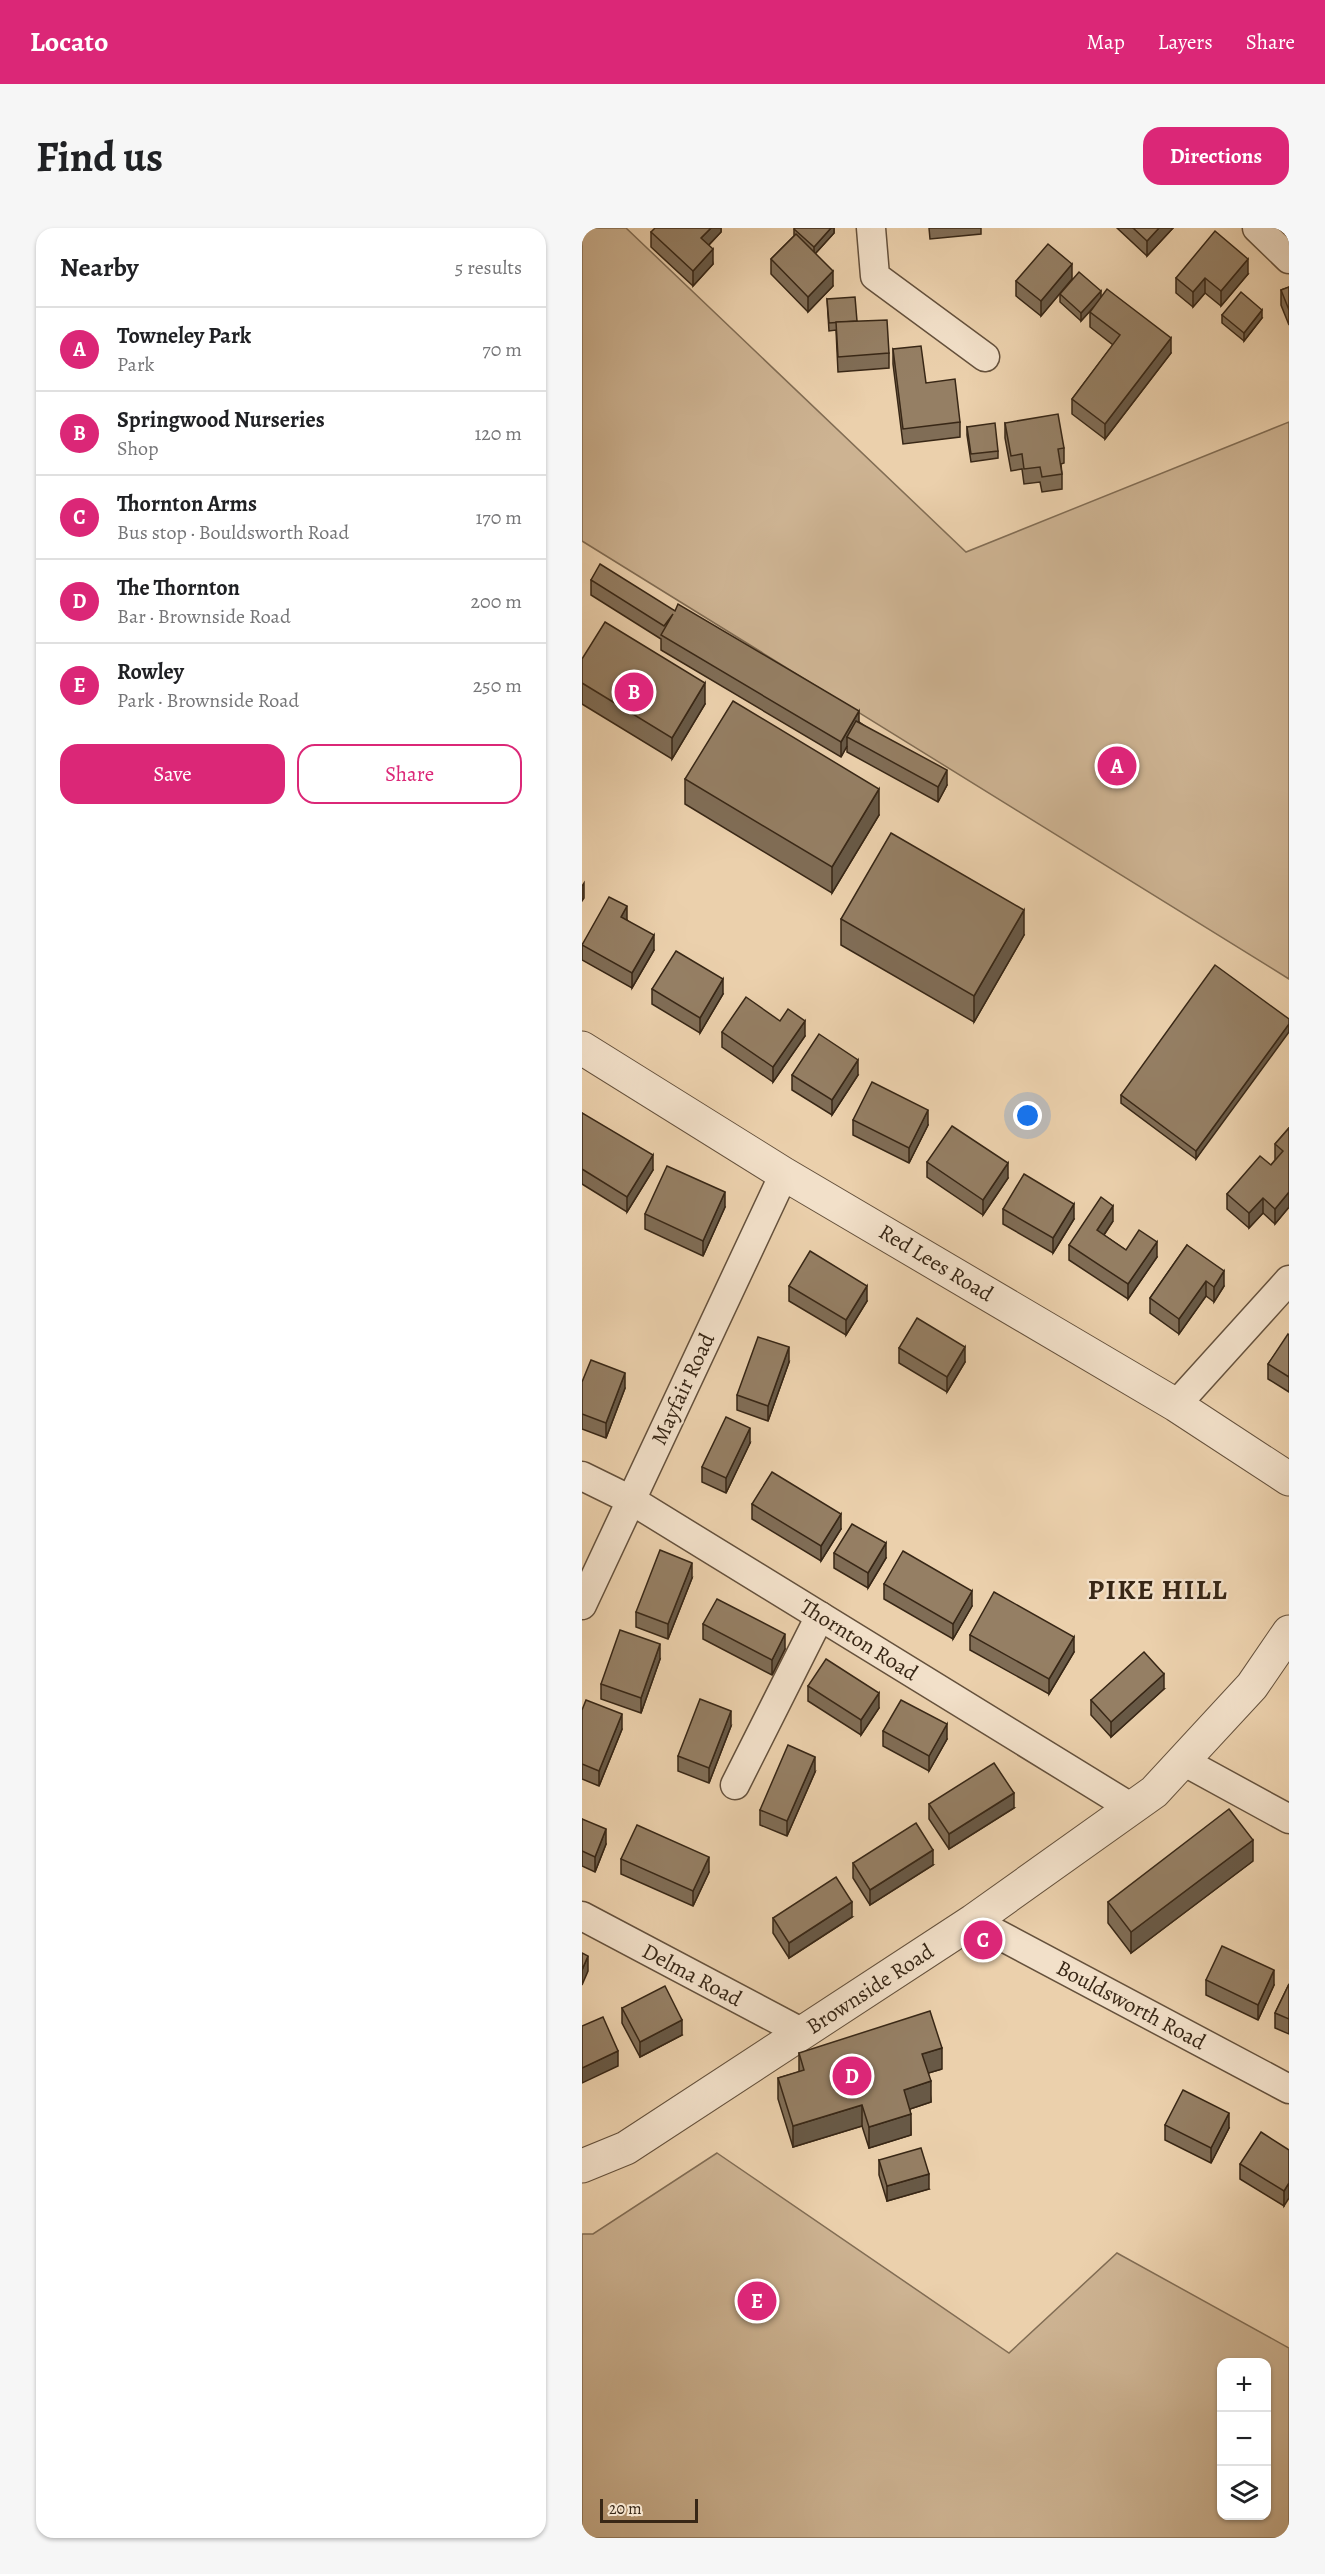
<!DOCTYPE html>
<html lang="en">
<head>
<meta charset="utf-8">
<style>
  :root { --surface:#fff; --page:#f6f6f6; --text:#202124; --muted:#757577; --line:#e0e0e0; --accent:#db2777 }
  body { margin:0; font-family:Alegreya,serif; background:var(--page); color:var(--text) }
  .controls { position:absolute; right:18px; bottom:18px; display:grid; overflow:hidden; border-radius:12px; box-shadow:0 2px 4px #0004 }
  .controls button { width:54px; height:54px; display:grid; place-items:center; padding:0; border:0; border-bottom:2px solid var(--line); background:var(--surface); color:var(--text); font:30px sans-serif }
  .scale { position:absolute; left:18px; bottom:15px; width:98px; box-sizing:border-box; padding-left:6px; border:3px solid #382716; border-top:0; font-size:16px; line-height:21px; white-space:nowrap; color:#382716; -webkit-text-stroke:4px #f2e0c9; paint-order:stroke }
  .you { position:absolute; left:446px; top:888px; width:21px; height:21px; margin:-15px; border:4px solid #fff; border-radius:50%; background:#1a73e8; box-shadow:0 0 0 9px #1a73e833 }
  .badge { display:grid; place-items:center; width:39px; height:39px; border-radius:50%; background:var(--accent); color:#fff; font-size:20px; font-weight:700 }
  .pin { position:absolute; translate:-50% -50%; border:3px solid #fff; box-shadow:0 2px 6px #0006 }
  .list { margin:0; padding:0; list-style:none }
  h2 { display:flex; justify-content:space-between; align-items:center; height:78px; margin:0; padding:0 24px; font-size:26px }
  h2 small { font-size:20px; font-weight:400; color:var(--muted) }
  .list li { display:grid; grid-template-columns:39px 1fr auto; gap:18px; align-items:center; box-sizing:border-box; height:84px; padding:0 24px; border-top:2px solid var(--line) }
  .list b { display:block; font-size:22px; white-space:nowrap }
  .list p { margin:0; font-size:20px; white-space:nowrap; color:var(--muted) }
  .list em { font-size:20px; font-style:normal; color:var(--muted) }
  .actions { display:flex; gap:12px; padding:18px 24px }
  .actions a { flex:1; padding:14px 0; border:2px solid var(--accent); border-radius:18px; text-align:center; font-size:21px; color:var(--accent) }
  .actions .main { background:var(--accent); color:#fff }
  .icon { flex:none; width:33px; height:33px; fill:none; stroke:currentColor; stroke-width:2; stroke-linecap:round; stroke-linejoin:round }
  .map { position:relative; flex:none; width:707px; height:2310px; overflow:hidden; border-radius:18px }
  header { display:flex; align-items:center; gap:36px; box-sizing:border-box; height:84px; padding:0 30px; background:var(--accent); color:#fff }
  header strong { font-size:28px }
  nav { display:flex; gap:33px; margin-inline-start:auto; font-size:21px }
  .intro { display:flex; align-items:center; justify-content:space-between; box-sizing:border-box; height:144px; padding:0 36px }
  h1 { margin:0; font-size:42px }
  .button { padding:15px 27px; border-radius:18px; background:var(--accent); color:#fff; font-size:21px; font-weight:700 }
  main { display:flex; gap:36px; padding:0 36px }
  aside { flex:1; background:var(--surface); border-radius:18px; box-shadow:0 2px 4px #0004 }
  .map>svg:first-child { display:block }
  .green { fill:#cdb392; stroke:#826d54; stroke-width:1.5; fill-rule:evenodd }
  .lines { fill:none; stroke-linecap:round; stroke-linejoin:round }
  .minor-casing { stroke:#65513c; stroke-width:31 }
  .tertiary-casing { stroke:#65513c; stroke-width:35 }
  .minor { stroke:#f2e0c9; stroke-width:28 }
  .tertiary { stroke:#f2e0c9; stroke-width:33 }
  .wall { fill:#806d56; stroke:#382716; stroke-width:1.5 }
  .shaded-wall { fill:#685946; stroke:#382716; stroke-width:1.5 }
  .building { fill:#957f64; stroke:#382716; stroke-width:1.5 }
  .labels { text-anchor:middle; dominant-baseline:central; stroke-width:4.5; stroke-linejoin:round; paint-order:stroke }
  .street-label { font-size:22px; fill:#382716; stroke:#f2e0c9 }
  .district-label { font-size:28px; font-weight:bold; letter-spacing:1.5px; fill:#382716; stroke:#f2e0c9 }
</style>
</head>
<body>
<header>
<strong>Locato</strong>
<nav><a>Map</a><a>Layers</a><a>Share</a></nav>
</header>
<div class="intro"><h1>Find us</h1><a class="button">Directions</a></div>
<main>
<aside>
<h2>Nearby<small>5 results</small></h2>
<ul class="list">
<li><span class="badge">A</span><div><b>Towneley Park</b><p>Park</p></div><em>70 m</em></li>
<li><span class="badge">B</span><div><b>Springwood Nurseries</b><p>Shop</p></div><em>120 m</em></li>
<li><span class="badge">C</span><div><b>Thornton Arms</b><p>Bus stop · Bouldsworth Road</p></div><em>170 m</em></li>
<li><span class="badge">D</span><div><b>The Thornton</b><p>Bar · Brownside Road</p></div><em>200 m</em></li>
<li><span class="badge">E</span><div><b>Rowley</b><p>Park · Brownside Road</p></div><em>250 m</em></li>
</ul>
<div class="actions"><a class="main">Save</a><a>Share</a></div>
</aside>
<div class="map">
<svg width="707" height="2310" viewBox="0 0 707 2310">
  <rect width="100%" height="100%" fill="#ebd0ac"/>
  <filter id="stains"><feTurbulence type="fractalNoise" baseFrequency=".00333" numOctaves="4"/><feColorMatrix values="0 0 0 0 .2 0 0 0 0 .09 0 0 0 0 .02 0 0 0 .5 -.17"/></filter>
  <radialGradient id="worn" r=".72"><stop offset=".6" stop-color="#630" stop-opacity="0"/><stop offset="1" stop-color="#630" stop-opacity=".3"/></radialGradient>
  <g class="green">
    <polygon points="0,0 44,0 384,324 707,194 707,751 0,313"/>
    <path d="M135 1925 427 2125 535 2025 707 2120V2310H0V2006H11ZM640 2134H684V2288H640Z"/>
  </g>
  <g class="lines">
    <defs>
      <g id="minor">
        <polyline points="289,0 293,48 403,129"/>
        <polyline points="675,0 707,31"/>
        <polyline points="594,1177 707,1052"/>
        <polyline points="0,1248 49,1272 550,1580"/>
        <polyline points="0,1377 202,946"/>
        <polyline points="601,1533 707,1591"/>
        <polyline points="153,1557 238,1388"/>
        <polyline points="0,1688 221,1805"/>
        <polyline points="391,1693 707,1861"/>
      </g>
      <g id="tertiary">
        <polyline points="0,820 202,946 594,1177 707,1251"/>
        <polyline points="0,1938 44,1920 391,1693 572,1564 670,1458 707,1404"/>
      </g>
    </defs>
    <use href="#minor" class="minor-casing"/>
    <use href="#tertiary" class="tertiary-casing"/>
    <use href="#minor" class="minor"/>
    <use href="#tertiary" class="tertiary"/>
  </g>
  <g class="wall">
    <polygon points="139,0 139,4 127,17 131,36 111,58 69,19 69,4"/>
    <polygon points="252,0 252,5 233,26 251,58 226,84 189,46 189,31 212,8 212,1"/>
    <polygon points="347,0 399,0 399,6 348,11"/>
    <polygon points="535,0 591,0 565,28"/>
    <polygon points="666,46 639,78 623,65 611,79 594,65 594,50"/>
    <polygon points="490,51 459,88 434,68 434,53"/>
    <polygon points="707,59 707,97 699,77 699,62"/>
    <polygon points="478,66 519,70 589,125 523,211 490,186 490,171 531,117 508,99 508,84 515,75 499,93 478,74"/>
    <polygon points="245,71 275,93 307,125 307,140 256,144 254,102 247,103"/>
    <polygon points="640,87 680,90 662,113 640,95"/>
    <polygon points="311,121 344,155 378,194 378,209 321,216 311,136"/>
    <polygon points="423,195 482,220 482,235 479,236 480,246 480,261 460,264 458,254 442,256 440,241 429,243 423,210"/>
    <polygon points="385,199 416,223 416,230 389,234 385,207"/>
    <polygon points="9,352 93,383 277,494 365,557 356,574 265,524 265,518 259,529 79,422 79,411 9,367"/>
    <polygon points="0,431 123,476 90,531 0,476"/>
    <polygon points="103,551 297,587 250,665 103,576"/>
    <polygon points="259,691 442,707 392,794 259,717"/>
    <polygon points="45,692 72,722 50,760 0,732 0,716"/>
    <polygon points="70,761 141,766 118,805 70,776"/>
    <polygon points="707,791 614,931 539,875 539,867"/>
    <polygon points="198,793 223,808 191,854 140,819 140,804"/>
    <polygon points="210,847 276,847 250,887 210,862"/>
    <polygon points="0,885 71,942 45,984 0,956"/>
    <polygon points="271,892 346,897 327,935 271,907"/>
    <polygon points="707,900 707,979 693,996 681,985 667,1000 645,981 645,966 689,937 693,932 693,916"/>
    <polygon points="345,934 426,950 401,987 345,949"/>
    <polygon points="143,979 121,1028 63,1001 63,986"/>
    <polygon points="421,981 492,991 471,1025 421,996"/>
    <polygon points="531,993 522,1007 544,1022 575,1029 546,1071 487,1032 487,1017"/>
    <polygon points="605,1017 642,1058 632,1074 624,1068 597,1106 568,1085 568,1070"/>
    <polygon points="207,1058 285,1073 264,1107 207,1073"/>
    <polygon points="707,1107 707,1164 686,1151 686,1136"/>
    <polygon points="317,1120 383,1134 365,1164 317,1135"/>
    <polygon points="207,1134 186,1193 155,1182 155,1167"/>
    <polygon points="0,1154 43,1160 24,1210 0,1201"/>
    <polygon points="168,1215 144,1265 120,1254 120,1239"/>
    <polygon points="170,1276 259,1301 239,1333 170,1291"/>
    <polygon points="252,1325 304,1330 286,1360 252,1340"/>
    <polygon points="110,1350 86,1411 54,1399 54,1384"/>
    <polygon points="302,1356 390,1378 371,1411 302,1371"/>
    <polygon points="121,1396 203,1421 190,1447 121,1411"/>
    <polygon points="388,1407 492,1424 467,1466 388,1422"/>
    <polygon points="78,1431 59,1485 19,1471 19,1456"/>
    <polygon points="226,1458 297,1480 279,1507 226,1473"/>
    <polygon points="582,1461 529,1509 509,1487 509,1472"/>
    <polygon points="0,1482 40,1501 17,1558 0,1551"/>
    <polygon points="149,1498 127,1555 96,1543 96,1528"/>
    <polygon points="301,1503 365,1511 347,1543 301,1518"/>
    <polygon points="233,1544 205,1608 178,1597 178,1582"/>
    <polygon points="347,1576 432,1580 367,1621 347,1591"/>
    <polygon points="0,1591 24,1616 13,1644 0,1638"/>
    <polygon points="39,1631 127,1644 111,1678 39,1646"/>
    <polygon points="671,1633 549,1725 526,1695 526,1674"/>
    <polygon points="271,1635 351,1637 288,1677 271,1650"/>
    <polygon points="270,1689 207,1730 191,1705 191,1690"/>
    <polygon points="624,1752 692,1757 676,1792 624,1767"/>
    <polygon points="707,1756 707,1806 693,1800 693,1785"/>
    <polygon points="40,1780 100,1807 58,1829 40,1795"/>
    <polygon points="217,1825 360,1841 346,1845 349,1874 328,1881 329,1907 287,1920 280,1898 211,1919 196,1871 196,1850 217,1844"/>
    <polygon points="583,1897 647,1900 629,1935 583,1912"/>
    <polygon points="707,1922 702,1978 658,1951 658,1936"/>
    <polygon points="297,1932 347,1961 305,1973 297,1947"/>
  </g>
  <g class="shaded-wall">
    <polygon points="129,0 139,0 139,4 119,25 119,10"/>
    <polygon points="249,0 252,0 252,5 232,27 232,19"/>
    <polygon points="577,0 591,0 565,28 565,13"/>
    <polygon points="131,21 131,36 111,58 111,43"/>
    <polygon points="666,31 666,46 639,78 639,63"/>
    <polygon points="490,36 490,51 459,88 459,73"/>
    <polygon points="251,43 251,58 226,84 226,69"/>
    <polygon points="623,50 623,65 611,79 611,64"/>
    <polygon points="519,63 519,71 499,93 499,85"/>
    <polygon points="680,82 680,90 662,113 662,105"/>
    <polygon points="589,110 589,125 523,211 523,196"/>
    <polygon points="123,455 123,476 90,531 90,510"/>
    <polygon points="277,483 277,498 265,509 265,518 259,529 259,514"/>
    <polygon points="365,542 365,557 356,574 356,559"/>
    <polygon points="297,561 297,587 250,665 250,639"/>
    <polygon points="2,655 2,670 0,673 0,658"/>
    <polygon points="45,678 45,693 39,689"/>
    <polygon points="442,682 442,707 392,794 392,768"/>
    <polygon points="72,707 72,722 50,760 50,745"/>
    <polygon points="141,751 141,766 118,805 118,790"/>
    <polygon points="223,793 223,808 191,854 191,839"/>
    <polygon points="707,796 707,804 614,931 614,923"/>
    <polygon points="276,832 276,847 250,887 250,872"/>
    <polygon points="346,882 346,897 327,935 327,920"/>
    <polygon points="71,927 71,942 45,984 45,969"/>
    <polygon points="426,935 426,950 401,987 401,972"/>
    <polygon points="143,964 143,979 121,1028 121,1013"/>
    <polygon points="707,964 707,979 693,996 693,981"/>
    <polygon points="681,970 681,985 667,1000 667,985"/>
    <polygon points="492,976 492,991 471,1025 471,1010"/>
    <polygon points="531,978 531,993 515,1017 515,1002"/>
    <polygon points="575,1014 575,1029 546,1071 546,1056"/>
    <polygon points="642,1043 642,1058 632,1074 632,1059"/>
    <polygon points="624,1053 624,1068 597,1106 597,1091"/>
    <polygon points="285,1058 285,1073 264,1107 264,1092"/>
    <polygon points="207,1119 207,1134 186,1193 186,1178"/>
    <polygon points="383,1119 383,1134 365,1164 365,1149"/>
    <polygon points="43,1145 43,1160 24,1210 24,1195"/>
    <polygon points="168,1200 168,1215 144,1265 144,1250"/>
    <polygon points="259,1286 259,1301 239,1333 239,1318"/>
    <polygon points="304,1315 304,1330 286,1360 286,1345"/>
    <polygon points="110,1335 110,1350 86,1411 86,1396"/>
    <polygon points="390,1363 390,1378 371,1411 371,1396"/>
    <polygon points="203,1406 203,1421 190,1447 190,1432"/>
    <polygon points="492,1409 492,1424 467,1466 467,1451"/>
    <polygon points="78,1416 78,1431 59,1485 59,1470"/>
    <polygon points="582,1446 582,1461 529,1509 529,1494"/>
    <polygon points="297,1465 297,1480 279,1507 279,1492"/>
    <polygon points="149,1483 149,1498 127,1555 127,1540"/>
    <polygon points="40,1486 40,1501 17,1558 17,1543"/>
    <polygon points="365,1496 365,1511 347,1543 347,1528"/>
    <polygon points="233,1529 233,1544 205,1608 205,1593"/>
    <polygon points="432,1565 432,1580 367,1621 367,1606"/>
    <polygon points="24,1601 24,1616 13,1644 13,1629"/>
    <polygon points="671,1612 671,1633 549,1725 549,1704"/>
    <polygon points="351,1622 351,1637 288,1677 288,1662"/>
    <polygon points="127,1629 127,1644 111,1678 111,1663"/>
    <polygon points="270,1674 270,1689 207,1730 207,1715"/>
    <polygon points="6,1728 6,1743 0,1757 0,1742"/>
    <polygon points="692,1742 692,1757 676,1792 676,1777"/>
    <polygon points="100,1792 100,1807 58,1829 58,1814"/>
    <polygon points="360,1820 360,1841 340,1847 340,1826"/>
    <polygon points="36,1823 36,1838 0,1855 0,1840"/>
    <polygon points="349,1853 349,1874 322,1883 322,1862"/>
    <polygon points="280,1877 280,1898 211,1919 211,1898"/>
    <polygon points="647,1885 647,1900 629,1935 629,1920"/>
    <polygon points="329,1886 329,1907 287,1920 287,1899"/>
    <polygon points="347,1946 347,1961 305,1973 305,1958"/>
    <polygon points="707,1955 707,1970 702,1978 702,1963"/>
  </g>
  <g class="building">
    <polygon points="73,0 129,0 119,10 131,21 111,43 69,4"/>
    <polygon points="213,0 249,0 232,19 212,1"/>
    <polygon points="551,0 577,0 565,13"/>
    <polygon points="633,3 666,31 639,63 623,50 611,64 594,50"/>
    <polygon points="214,6 251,43 226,69 189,31"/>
    <polygon points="466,16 490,36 459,73 434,53"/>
    <polygon points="497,44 519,63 499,85 478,66"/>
    <polygon points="707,59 707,82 699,62"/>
    <polygon points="525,61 589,110 523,196 490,171 538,107 508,84"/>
    <polygon points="659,64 680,82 662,105 640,87"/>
    <polygon points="273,69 275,93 247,95 245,71"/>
    <polygon points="305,92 307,125 256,129 254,94"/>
    <polygon points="339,118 344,155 373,151 378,194 321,201 311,121"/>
    <polygon points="476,186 482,220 476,221 480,246 460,249 458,239 442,241 440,226 429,228 423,195"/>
    <polygon points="413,195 416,223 389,226 385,199"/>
    <polygon points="18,336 93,383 96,376 277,483 259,514 79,407 91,386 82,398 9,352"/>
    <polygon points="23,394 123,455 90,510 0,455 0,431"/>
    <polygon points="151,473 297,561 250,639 103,551"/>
    <polygon points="274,493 365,542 356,559 265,509"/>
    <polygon points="309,605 442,682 392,768 259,691"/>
    <polygon points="27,669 45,678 39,689 72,707 50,745 0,717"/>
    <polygon points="94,723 141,751 118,790 70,761"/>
    <polygon points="633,737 707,791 707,796 614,923 539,867"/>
    <polygon points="164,769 198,793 206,781 223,793 191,839 140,804"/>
    <polygon points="237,806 276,832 250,872 210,847"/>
    <polygon points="290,854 346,882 327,920 271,892"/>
    <polygon points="0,885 71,927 45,969 0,941"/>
    <polygon points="370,898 426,935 401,972 345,934"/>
    <polygon points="707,900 707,964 693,981 681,970 667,985 645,966 678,928 689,937 701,923 693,916"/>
    <polygon points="85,938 143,964 121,1013 63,986"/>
    <polygon points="442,946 492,976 471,1010 421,981"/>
    <polygon points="519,969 531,978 515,1002 544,1022 557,1002 575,1014 546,1056 487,1017"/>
    <polygon points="605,1017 642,1043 632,1059 624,1053 597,1091 568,1070"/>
    <polygon points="228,1023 285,1058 264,1092 207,1058"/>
    <polygon points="335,1090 383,1119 365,1149 317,1120"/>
    <polygon points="706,1106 707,1107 707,1149 686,1136"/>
    <polygon points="176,1109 207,1119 186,1178 155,1167"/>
    <polygon points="9,1132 43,1145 24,1195 0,1186 0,1154"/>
    <polygon points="144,1189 168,1200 144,1250 120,1239"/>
    <polygon points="190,1244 259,1286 239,1318 170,1276"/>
    <polygon points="270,1296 304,1315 286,1345 252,1325"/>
    <polygon points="78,1322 110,1335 86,1396 54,1384"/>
    <polygon points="321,1323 390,1363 371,1396 302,1356"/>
    <polygon points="412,1364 492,1409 467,1451 388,1407"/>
    <polygon points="135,1371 203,1406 190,1432 121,1396"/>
    <polygon points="38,1402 78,1416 59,1470 19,1456"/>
    <polygon points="562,1424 582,1446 529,1494 509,1472"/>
    <polygon points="244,1431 297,1465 279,1492 226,1458"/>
    <polygon points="118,1471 149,1483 127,1540 96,1528"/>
    <polygon points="4,1472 40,1486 17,1543 0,1536 0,1482"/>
    <polygon points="319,1472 365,1496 347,1528 301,1503"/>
    <polygon points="206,1517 233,1529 205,1593 178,1582"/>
    <polygon points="412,1535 432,1565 367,1606 347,1576"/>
    <polygon points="647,1581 671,1612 549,1704 526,1674"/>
    <polygon points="0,1591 24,1601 13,1629 0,1623"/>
    <polygon points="334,1595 351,1622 288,1662 271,1635"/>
    <polygon points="55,1597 127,1629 111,1663 39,1631"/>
    <polygon points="254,1649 270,1674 207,1715 191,1690"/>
    <polygon points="640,1718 692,1742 676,1777 624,1752"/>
    <polygon points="0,1725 6,1728 0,1742"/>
    <polygon points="707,1756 707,1791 693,1785"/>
    <polygon points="83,1758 100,1792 58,1814 40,1780"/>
    <polygon points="348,1783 360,1820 340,1826 349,1853 322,1862 329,1886 287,1899 280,1877 211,1898 196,1850 222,1842 217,1825"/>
    <polygon points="21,1789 36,1823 0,1840 0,1798"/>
    <polygon points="601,1862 647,1885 629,1920 583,1897"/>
    <polygon points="679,1904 707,1922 707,1955 702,1963 658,1936"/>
    <polygon points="339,1920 347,1946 305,1958 297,1932"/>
  </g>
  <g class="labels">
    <g class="street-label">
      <text transform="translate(354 1035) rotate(31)">Red Lees Road</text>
      <text transform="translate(101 1161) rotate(-65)">Mayfair Road</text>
      <text transform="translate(277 1412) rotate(32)">Thornton Road</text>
      <text transform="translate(110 1747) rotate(28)">Delma Road</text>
      <text transform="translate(288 1761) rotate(-33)">Brownside Road</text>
      <text transform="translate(549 1777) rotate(28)">Bouldsworth Road</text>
    </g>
    <g class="district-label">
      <text x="576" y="1362">PIKE HILL</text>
    </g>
  </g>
  <rect width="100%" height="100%" filter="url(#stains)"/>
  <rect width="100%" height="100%" fill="url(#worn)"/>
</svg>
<div class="controls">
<button>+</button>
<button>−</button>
<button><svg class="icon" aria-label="layers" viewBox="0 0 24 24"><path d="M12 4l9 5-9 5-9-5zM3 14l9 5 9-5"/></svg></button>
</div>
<div class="scale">20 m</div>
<div class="you"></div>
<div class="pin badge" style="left:535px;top:538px">A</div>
<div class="pin badge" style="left:52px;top:464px">B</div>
<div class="pin badge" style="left:401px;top:1712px">C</div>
<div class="pin badge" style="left:270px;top:1848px">D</div>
<div class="pin badge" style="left:175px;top:2073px">E</div>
</div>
</main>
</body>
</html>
